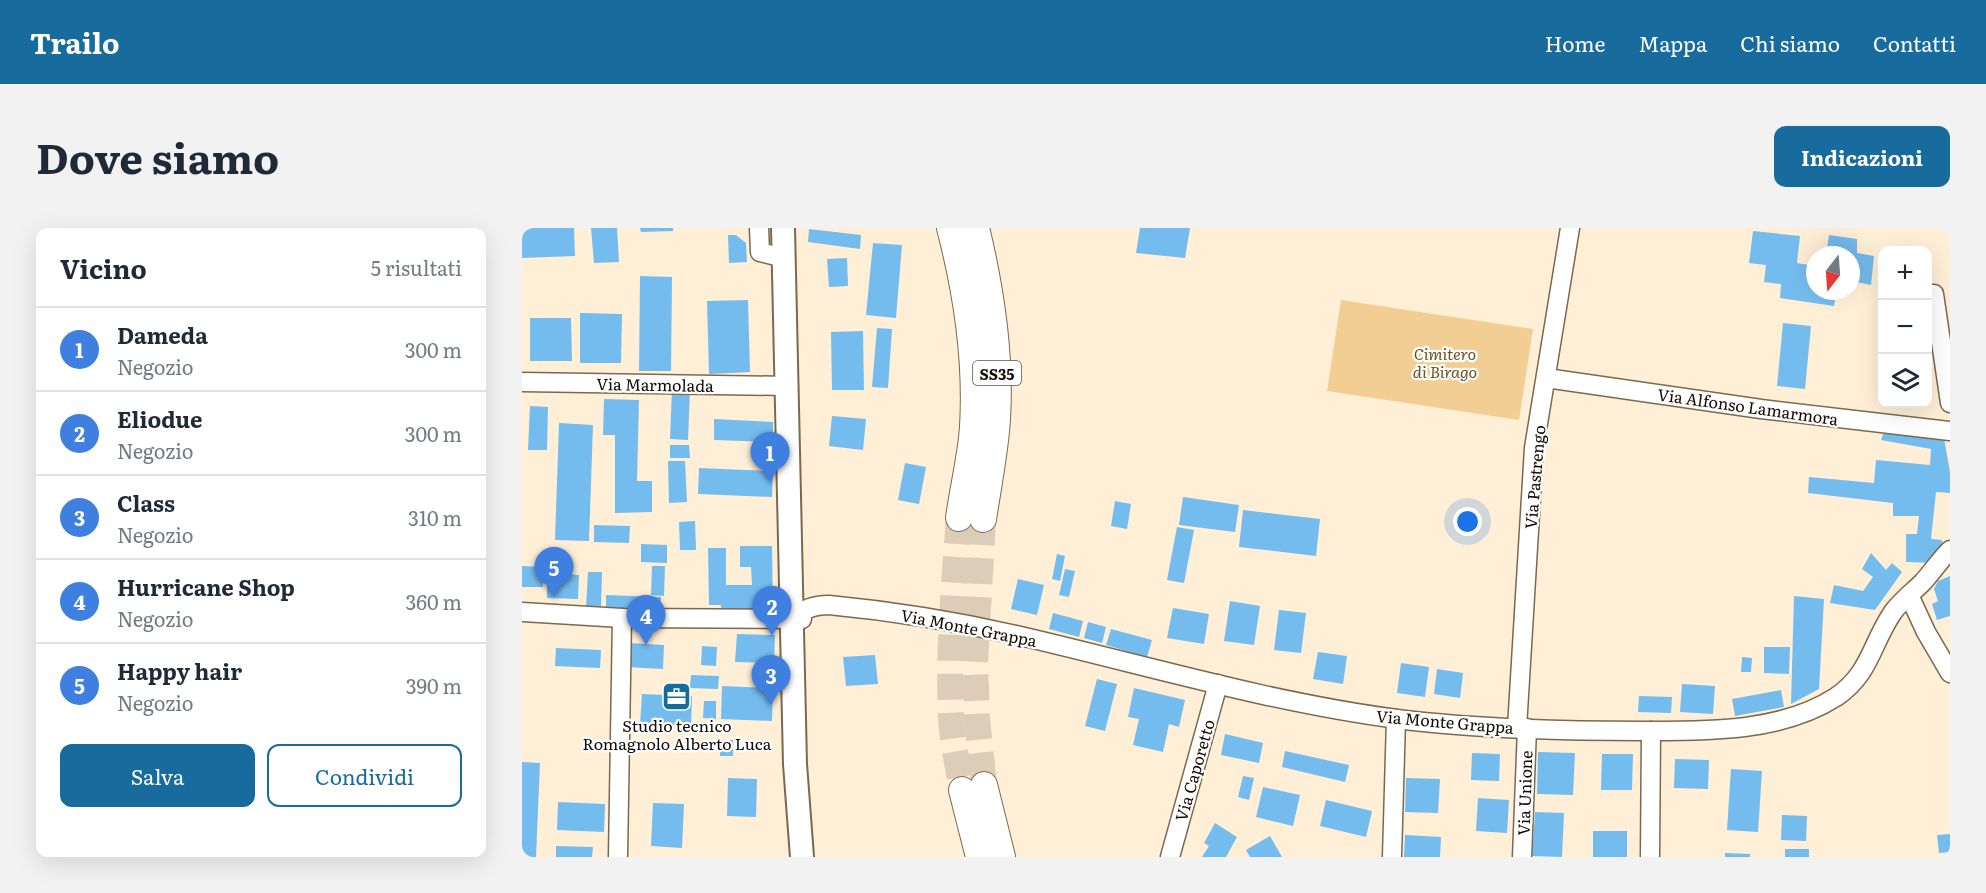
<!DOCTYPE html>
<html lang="it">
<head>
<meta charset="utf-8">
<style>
  :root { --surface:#fff; --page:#f2f2f3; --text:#1f2937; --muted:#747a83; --line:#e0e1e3; --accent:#176c9d }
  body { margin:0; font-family:Literata,serif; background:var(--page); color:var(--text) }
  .controls { position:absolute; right:18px; top:18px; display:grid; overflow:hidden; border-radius:12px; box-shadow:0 6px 24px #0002 }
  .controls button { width:54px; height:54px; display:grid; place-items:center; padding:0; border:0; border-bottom:2px solid var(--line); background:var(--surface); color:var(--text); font:30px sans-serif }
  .compass { position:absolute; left:1284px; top:18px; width:54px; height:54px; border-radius:50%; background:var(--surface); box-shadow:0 6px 24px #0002; rotate:197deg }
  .you { position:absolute; left:946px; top:294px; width:21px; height:21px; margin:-15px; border:4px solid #fff; border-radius:50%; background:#1a73e8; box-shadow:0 0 0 9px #1a73e833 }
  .badge { display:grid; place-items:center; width:39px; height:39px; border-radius:50%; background:var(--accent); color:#fff; font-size:20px; font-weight:700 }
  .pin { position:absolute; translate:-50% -50px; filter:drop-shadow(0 2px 3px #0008) }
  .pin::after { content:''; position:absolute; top:32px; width:21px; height:18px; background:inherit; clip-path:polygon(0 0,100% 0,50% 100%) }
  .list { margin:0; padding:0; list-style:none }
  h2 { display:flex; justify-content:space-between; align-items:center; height:78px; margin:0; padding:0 24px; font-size:26px }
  h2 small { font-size:20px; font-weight:400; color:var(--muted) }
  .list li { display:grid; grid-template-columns:39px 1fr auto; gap:18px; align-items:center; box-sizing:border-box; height:84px; padding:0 24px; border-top:2px solid var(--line) }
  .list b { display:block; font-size:22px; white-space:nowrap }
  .list p { margin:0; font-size:20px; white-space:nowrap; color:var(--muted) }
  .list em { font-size:20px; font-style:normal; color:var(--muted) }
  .actions { display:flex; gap:12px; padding:18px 24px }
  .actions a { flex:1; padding:14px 0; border:2px solid var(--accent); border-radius:12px; text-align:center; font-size:21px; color:var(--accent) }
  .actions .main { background:var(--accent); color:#fff }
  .icon { flex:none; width:33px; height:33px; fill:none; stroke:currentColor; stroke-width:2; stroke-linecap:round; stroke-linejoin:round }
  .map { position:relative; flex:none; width:1428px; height:629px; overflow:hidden; border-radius:12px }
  header { display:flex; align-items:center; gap:36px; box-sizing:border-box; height:84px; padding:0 30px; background:var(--accent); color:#fff }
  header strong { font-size:28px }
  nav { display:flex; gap:33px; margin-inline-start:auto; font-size:21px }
  .intro { display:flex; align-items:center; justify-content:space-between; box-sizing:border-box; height:144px; padding:0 36px }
  h1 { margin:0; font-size:42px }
  .button { padding:15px 27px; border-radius:12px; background:var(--accent); color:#fff; font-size:21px; font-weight:700 }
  main { display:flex; gap:36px; padding:0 36px }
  aside { flex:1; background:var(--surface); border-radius:12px; box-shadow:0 6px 24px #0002 }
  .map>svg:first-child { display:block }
  .green { fill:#f2ce94 }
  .building { fill:#75bcee }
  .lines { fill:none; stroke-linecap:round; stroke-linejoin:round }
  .highway-tunnel { stroke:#dbcdb7; stroke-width:26; stroke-dasharray:26 13; stroke-linecap:butt }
  .minor-casing { stroke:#7a694e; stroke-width:21 }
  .major-casing { stroke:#7a694e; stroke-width:26 }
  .highway-casing { stroke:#7a694e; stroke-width:28 }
  .minor { stroke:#fff; stroke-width:18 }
  .major { stroke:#fff; stroke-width:22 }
  .highway { stroke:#fff; stroke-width:26 }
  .labels { text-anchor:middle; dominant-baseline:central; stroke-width:4.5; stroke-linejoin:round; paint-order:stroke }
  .shield { fill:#fff; stroke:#58544f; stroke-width:1.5 }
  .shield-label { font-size:15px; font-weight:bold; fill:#110a03 }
  .park-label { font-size:16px; font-style:italic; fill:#6e501c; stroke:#fff }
  .street-label { font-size:16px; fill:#110a03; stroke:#fff }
  .poi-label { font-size:16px; fill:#110a03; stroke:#fff }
</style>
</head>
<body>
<header>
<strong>Trailo</strong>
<nav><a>Home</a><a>Mappa</a><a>Chi siamo</a><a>Contatti</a></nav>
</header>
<div class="intro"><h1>Dove siamo</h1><a class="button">Indicazioni</a></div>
<main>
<aside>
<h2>Vicino<small>5 risultati</small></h2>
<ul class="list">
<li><span class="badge" style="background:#3f7fe0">1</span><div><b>Dameda</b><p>Negozio</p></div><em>300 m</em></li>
<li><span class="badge" style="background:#3f7fe0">2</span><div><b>Eliodue</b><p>Negozio</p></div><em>300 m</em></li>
<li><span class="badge" style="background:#3f7fe0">3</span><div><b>Class</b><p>Negozio</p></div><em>310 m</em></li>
<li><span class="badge" style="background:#3f7fe0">4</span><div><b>Hurricane Shop</b><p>Negozio</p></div><em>360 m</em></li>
<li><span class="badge" style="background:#3f7fe0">5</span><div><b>Happy hair</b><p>Negozio</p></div><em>390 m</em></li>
</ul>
<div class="actions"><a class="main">Salva</a><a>Condividi</a></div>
</aside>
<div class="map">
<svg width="1428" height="629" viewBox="0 0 1428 629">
  <rect width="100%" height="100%" fill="#ffefd7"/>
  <polygon class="green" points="819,72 1011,101 997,192 805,163"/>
  <g class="building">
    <polygon points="0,0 52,0 53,28 0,30"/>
    <polygon points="69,0 95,0 97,34 72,35"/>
    <polygon points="118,0 151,0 151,3 119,4"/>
    <polygon points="618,0 668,0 663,30 614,25"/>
    <polygon points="287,1 339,7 338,21 286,14"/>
    <polygon points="1231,3 1278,8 1275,35 1293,38 1293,63 1327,63 1326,68 1314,67 1312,78 1258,70 1259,56 1242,54 1244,37 1227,35"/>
    <polygon points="206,7 214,7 224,15 225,34 207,35"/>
    <polygon points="1307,7 1335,11 1335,25 1352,28 1349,57 1329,53 1329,27 1304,27"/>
    <polygon points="351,15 380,17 374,90 344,87"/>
    <polygon points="325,30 326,58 307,59 305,31"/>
    <polygon points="118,48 150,49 149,143 117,143"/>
    <polygon points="226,72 228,144 187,146 185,73"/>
    <polygon points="58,85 100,86 99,135 58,135"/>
    <polygon points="8,90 49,90 50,133 8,133"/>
    <polygon points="1261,95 1289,98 1283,161 1255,158"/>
    <polygon points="355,100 370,101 366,160 350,159"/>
    <polygon points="341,103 342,162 310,162 309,104"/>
    <polygon points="150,161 168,162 166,212 148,211"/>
    <polygon points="82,171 117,172 115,253 130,253 130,284 93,285 93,207 81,207"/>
    <polygon points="8,178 26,179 25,222 6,222"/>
    <polygon points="310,188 344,191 341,222 307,218"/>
    <polygon points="192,191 251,194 251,214 192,212"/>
    <polygon points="37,195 71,197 67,313 33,312"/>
    <polygon points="1363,201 1422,210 1428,244 1428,265 1414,264 1409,311 1420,312 1419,324 1413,323 1412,335 1384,334 1384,306 1395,306 1397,288 1371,288 1371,275 1286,265 1287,249 1352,255 1354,232 1408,237 1409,221 1359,212"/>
    <polygon points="148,217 167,217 168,230 148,230"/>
    <polygon points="146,233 163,233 165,274 147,275"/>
    <polygon points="383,235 404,239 397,276 376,272"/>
    <polygon points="177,240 251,243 250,269 176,266"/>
    <polygon points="661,269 717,277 713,304 657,297"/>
    <polygon points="593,273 609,276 605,301 589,298"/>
    <polygon points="721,282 798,291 794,328 717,319"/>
    <polygon points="173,293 174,322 158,322 157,294"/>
    <polygon points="72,297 108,298 107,315 72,314"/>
    <polygon points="655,299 672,302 662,355 645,352"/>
    <polygon points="119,316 145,317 145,335 119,334"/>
    <polygon points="218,318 250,318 251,386 199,387 199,377 187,377 186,320 204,320 204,357 230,357 229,339 218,339"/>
    <polygon points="1349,325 1364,342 1370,335 1380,344 1353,382 1308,375 1312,357 1341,363 1351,349 1340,341"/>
    <polygon points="535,326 543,328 538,353 530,351"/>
    <polygon points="0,338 21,339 21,359 0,359"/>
    <polygon points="130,338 143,338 142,368 129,367"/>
    <polygon points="543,341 553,343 547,369 537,367"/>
    <polygon points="66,344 80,344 79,380 64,379"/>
    <polygon points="25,345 57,347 56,371 25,370"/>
    <polygon points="1428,348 1428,388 1415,392 1410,376 1416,373 1412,361 1416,353"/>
    <polygon points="496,351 522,357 515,387 489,381"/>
    <polygon points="84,367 139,369 139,383 84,381"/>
    <polygon points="1272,368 1302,371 1297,461 1269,476"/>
    <polygon points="708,373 738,378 732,417 702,413"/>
    <polygon points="651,380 687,386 682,416 645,410"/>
    <polygon points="757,382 784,385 779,425 752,422"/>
    <polygon points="531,385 561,393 557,409 527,401"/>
    <polygon points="566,394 584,399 580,415 562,410"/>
    <polygon points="589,401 630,412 625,429 584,417"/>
    <polygon points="215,406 253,407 252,435 213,434"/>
    <polygon points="106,415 142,417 141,441 105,439"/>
    <polygon points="180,418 195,419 194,438 179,437"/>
    <polygon points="1242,419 1268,419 1267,446 1242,445"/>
    <polygon points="34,420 79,422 78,440 33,438"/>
    <polygon points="796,424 825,428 821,456 791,451"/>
    <polygon points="353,427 356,456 324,458 321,429"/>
    <polygon points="1220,429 1230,430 1229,444 1219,444"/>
    <polygon points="879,435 907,439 903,469 875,465"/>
    <polygon points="915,441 941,445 938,470 912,466"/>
    <polygon points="169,447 197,448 196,461 168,460"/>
    <polygon points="575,451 595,456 583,503 563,498"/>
    <polygon points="1160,456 1193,458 1191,486 1158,484"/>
    <polygon points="200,458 251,460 250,493 199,491"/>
    <polygon points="612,460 663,472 657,499 647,496 641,524 611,517 617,491 606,489"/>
    <polygon points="1259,462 1262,479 1213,488 1210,471"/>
    <polygon points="120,466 170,468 169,499 118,497"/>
    <polygon points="1117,468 1150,469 1149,485 1116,484"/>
    <polygon points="182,473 194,473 194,491 181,490"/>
    <polygon points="703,506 741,515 737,535 699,527"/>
    <rect x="198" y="512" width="13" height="16"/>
    <polygon points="763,523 827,537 823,554 760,539"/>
    <polygon points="1016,524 1053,525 1051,567 1015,566"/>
    <polygon points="950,525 978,526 977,553 949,552"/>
    <polygon points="1080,526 1111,526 1110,562 1079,562"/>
    <polygon points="1153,531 1187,532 1186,561 1152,560"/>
    <polygon points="0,534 18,535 14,629 0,629"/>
    <polygon points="1209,541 1240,543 1236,604 1205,602"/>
    <polygon points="721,548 732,550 727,572 716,569"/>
    <polygon points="206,550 235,551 234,589 205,588"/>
    <polygon points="884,550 918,551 916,585 883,584"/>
    <polygon points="741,559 778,567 771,598 734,589"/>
    <polygon points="956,570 987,572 985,605 954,603"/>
    <polygon points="804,572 850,583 844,609 798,598"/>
    <polygon points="36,574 83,576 82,604 35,602"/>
    <polygon points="131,575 162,576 160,620 129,618"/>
    <polygon points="1013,584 1042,585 1040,629 1010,628"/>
    <polygon points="1260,587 1285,588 1284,613 1259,612"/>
    <polygon points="693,595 715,609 704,629 680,629 687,618 682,615"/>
    <rect x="1071" y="603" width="34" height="26"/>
    <polygon points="1428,606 1428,624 1417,625 1415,607"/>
    <polygon points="883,607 919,609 918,629 882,629"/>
    <polygon points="748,608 760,629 728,629 724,622"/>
    <polygon points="34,618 71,619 70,629 34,629"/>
    <rect x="1263" y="621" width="24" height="8"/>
    <polygon points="1203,625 1228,626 1228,629 1203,629"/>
  </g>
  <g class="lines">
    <g class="highway-tunnel">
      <path d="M437 290C432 356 426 422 429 489 430 513 436 538 440 562"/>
      <polyline points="461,291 453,435 455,491 462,557"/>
    </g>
    <defs>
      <g id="minor">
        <polyline points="237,0 238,24 262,30"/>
        <polyline points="1412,66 1428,175"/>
        <polyline points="1024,150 1239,181 1428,203"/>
        <polyline points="0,154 265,158"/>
        <polyline points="1387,367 1404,404 1428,445"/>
        <polyline points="0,384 100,390 280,391"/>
        <path d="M270 391C282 381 291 377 307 377 370 383 432 393 494 407 620 436 746 474 875 491 955 501 1037 503 1118 503 1182 503 1258 505 1314 469 1349 445 1349 416 1371 384 1379 373 1391 364 1401 354 1410 344 1418 332 1428 322"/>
        <polyline points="995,500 1012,220 1048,0"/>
        <polyline points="96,629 100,390"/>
        <polyline points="648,629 696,456"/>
        <polyline points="870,629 874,491"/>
        <polyline points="1000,629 1005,500"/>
        <polyline points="1128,629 1129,503"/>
      </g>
      <polyline id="major" points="261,0 273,536 280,629"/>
      <g id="highway">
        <path d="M428 0C445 65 455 131 451 199 449 229 441 260 437 290"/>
        <path d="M454 0C469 62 479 127 475 191 473 224 466 258 461 291"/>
        <polyline points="462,557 480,629"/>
        <polyline points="440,562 457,629"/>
      </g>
    </defs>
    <use href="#minor" class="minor-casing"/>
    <use href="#major" class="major-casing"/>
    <use href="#highway" class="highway-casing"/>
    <use href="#minor" class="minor"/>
    <use href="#major" class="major"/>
    <use href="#highway" class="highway"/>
  </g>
  <defs>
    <symbol id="office-square" viewBox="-11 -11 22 22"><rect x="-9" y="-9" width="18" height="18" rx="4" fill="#176c9d" stroke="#fff"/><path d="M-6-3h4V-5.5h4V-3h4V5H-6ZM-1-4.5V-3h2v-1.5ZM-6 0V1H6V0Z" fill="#fff"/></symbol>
  </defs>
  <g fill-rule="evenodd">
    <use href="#office-square" x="138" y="452" width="33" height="33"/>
  </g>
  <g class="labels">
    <rect class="shield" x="451" y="133" width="48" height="24" rx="4.5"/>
    <g class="shield-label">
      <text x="475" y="145">SS35</text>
    </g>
    <g class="park-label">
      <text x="923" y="125">Cimitero<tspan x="923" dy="18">di Birago</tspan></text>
    </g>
    <g class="street-label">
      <text transform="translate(133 156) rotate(1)">Via Marmolada</text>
      <text transform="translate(1226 178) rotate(8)">Via Alfonso Lamarmora</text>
      <text transform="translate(1012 249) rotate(-85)">Via Pastrengo</text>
      <text transform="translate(447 399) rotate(11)">Via Monte Grappa</text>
      <text transform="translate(923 493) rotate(5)">Via Monte Grappa</text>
      <text transform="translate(672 542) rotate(-74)">Via Caporetto</text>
      <text transform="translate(1002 565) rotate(-88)">Via Unione</text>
    </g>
    <g class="poi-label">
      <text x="155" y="497">Studio tecnico<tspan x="155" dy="18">Romagnolo Alberto Luca</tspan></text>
    </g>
  </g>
</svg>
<div class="controls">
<button>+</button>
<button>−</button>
<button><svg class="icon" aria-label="layers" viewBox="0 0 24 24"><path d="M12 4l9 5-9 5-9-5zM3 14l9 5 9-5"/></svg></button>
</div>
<svg class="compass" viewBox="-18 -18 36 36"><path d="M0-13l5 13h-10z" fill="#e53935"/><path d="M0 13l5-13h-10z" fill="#747a83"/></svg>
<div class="you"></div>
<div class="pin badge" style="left:248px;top:254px;background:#3f7fe0">1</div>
<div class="pin badge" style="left:250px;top:408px;background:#3f7fe0">2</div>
<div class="pin badge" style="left:249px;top:477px;background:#3f7fe0">3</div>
<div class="pin badge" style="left:124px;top:417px;background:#3f7fe0">4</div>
<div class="pin badge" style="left:32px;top:369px;background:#3f7fe0">5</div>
</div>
</main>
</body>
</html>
